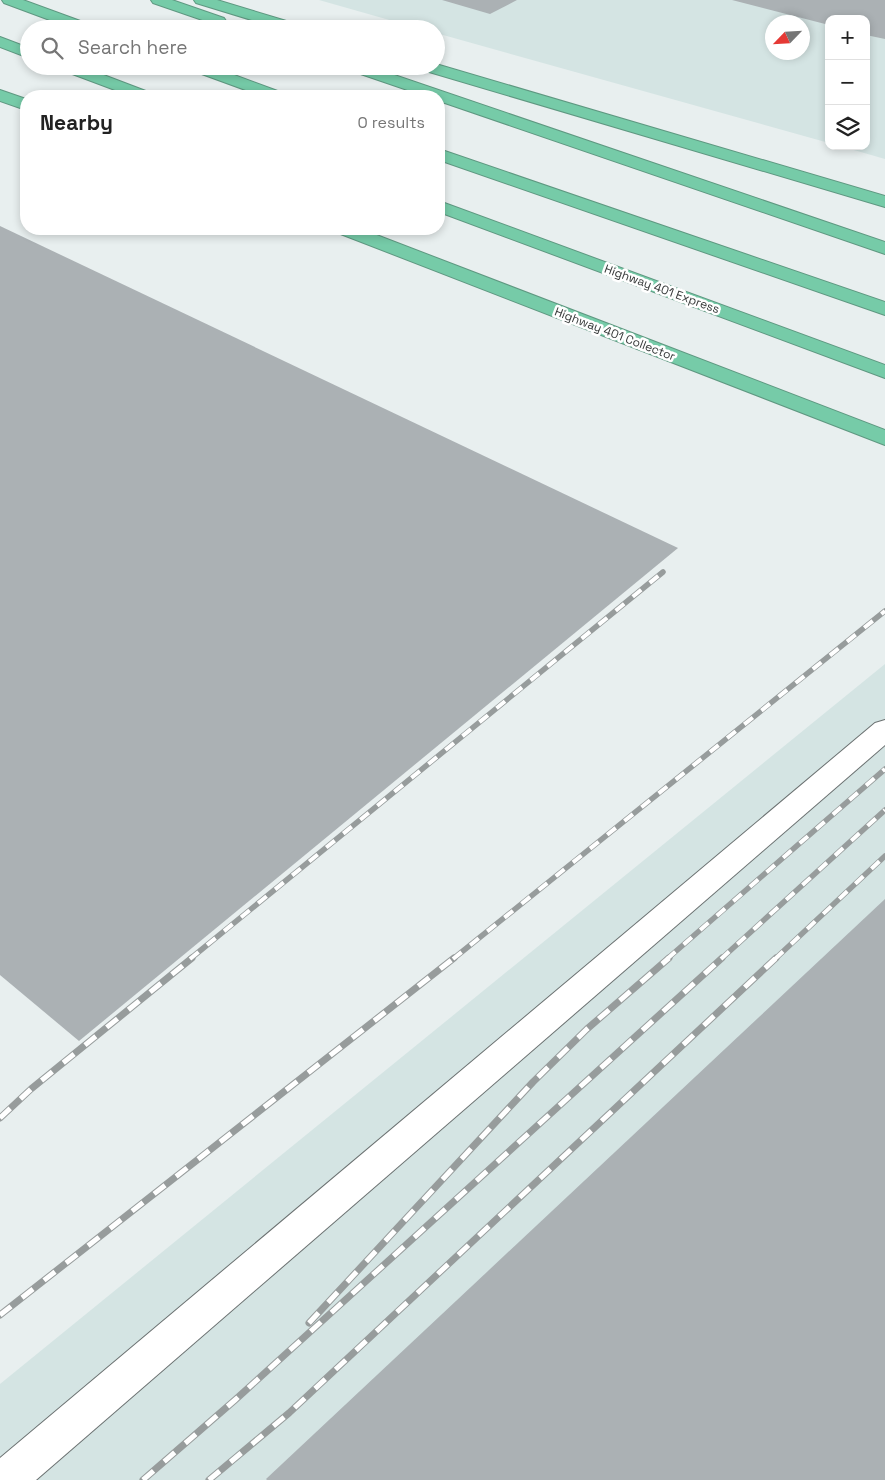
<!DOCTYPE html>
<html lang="en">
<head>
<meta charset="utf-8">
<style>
  :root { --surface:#fff; --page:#f6f6f6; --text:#222; --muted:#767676; --line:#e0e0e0 }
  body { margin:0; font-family:"Space Grotesk",sans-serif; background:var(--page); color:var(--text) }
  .controls { position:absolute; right:15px; top:15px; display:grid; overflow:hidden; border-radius:10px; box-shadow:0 2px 8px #0003 }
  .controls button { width:45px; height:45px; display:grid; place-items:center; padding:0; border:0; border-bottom:1px solid var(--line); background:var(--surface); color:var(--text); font:25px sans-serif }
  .compass { position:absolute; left:765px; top:15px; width:45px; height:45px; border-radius:50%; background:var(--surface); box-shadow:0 2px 8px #0003; rotate:245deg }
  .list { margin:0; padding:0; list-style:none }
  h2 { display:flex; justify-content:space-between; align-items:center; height:65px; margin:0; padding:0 20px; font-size:21px }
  h2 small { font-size:16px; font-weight:400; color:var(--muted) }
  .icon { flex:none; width:28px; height:28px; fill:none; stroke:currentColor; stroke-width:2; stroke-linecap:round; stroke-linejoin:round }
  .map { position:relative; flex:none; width:885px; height:1480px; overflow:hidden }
  .search { position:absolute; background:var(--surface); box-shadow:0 2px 8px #0003; left:20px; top:20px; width:425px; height:55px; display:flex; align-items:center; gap:12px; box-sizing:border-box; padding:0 18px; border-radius:28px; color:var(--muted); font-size:19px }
  .panel { position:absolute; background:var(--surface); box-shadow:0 2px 8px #0003; left:20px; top:90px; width:425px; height:145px; border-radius:20px }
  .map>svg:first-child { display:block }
  .built { fill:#d4e4e3; fill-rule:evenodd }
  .building { fill:#abb1b4 }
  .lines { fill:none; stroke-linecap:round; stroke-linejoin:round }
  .minor-casing { stroke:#6b7171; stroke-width:2 }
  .highway-casing { stroke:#5f9881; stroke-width:2 }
  .minor { fill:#fff; fill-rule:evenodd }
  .highway { fill:#76cba8; fill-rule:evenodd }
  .rail-far1-casing { stroke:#979c9c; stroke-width:5.5 }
  .rail-casing { stroke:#979c9c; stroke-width:7 }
  .rail-far1 { stroke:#fff; stroke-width:4; stroke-dasharray:11; stroke-linecap:butt }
  .rail { stroke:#fff; stroke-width:5; stroke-dasharray:14; stroke-linecap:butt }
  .labels { text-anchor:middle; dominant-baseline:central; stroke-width:5; stroke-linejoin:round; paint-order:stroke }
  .far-street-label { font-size:12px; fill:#353838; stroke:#fff }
</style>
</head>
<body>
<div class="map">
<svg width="885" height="1480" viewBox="0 0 885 1480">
  <rect width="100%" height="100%" fill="#e8efef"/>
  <g class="built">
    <path d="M319 0H885V159L840 146H866V19H829V143L436 33V29H421ZM772 22H802V52H772Z"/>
    <polygon points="885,664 885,1480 0,1480 0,1384"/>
  </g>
  <g class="building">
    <polygon points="442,0 517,0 490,14"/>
    <polygon points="732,0 885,0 885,39 866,35 866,19 829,19 829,25"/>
    <polygon points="0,226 678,548 79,1041 0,975"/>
    <polygon points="885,899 885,1480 267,1480 266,1479"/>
  </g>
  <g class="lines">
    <defs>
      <polygon id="minor" points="885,720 885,745 36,1480 0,1480 0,1458 875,723"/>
      <g id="highway">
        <polygon points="2,0 23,0 94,26 96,29 74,29 4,3"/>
        <polygon points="151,0 172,0 224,18 226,21 224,24 214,24 153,3"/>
        <polygon points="194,0 217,0 303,26 305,29 281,29 196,3"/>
        <polygon points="0,37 29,48 29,58 0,47"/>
        <polygon points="436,64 885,196 885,207 419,69 417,66 436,66"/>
        <polygon points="57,66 80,66 151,93 153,96 131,96 59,69"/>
        <polygon points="186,66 210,66 283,93 285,96 262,96 188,69"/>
        <polygon points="344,66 368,66 885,242 885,254 439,101 439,96 425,96 346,69"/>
        <polygon points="0,90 26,99 26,110 0,101"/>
        <polygon points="439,149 885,302 885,315 439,160"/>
        <polygon points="439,201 885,365 885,378 439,212"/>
        <polygon points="336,229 361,229 885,430 885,445 338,233"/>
      </g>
    </defs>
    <use href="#minor" class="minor-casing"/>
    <use href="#highway" class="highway-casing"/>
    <use href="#minor" class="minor"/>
    <use href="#highway" class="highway"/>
    <defs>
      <g id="rail-far1">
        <polyline points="190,959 663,572"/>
        <polyline points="453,959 885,611"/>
        <polyline points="667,959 885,769"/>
        <polyline points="721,959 885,810"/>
        <polyline points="775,959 885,856"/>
      </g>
      <g id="rail">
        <polyline points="0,1118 31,1089 192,958"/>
        <polyline points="0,1315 454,958"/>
        <polyline points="309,1323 533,1082 587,1029 669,958"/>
        <polyline points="143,1480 235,1400 722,958"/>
        <polyline points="209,1480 289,1413 776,958"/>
      </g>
    </defs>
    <use href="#rail-far1" class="rail-far1-casing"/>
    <use href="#rail" class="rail-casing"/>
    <use href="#rail-far1" class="rail-far1"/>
    <use href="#rail" class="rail"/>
  </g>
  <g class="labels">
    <g class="far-street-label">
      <text transform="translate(662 289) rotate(20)">Highway 401 Express</text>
      <text transform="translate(615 334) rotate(21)">Highway 401 Collector</text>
    </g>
  </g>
</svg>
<div class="controls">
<button>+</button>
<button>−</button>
<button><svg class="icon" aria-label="layers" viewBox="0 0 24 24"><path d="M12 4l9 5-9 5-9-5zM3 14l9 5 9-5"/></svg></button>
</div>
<svg class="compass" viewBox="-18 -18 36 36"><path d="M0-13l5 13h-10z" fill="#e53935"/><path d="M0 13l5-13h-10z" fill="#767676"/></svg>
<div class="search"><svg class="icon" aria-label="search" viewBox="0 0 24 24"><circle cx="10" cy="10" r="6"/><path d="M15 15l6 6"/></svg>Search here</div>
<section class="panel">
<h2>Nearby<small>0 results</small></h2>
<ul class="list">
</ul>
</section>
</div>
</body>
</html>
